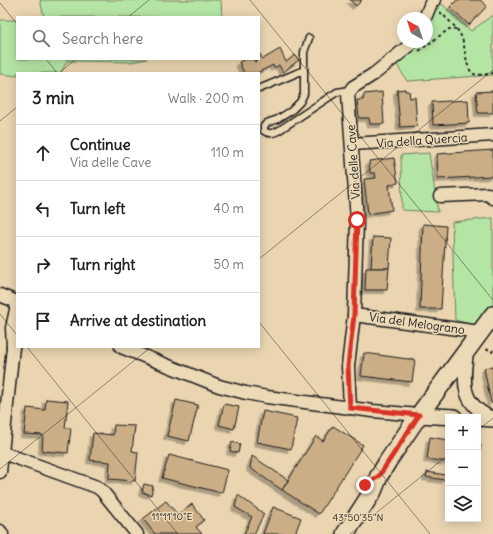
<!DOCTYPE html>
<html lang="en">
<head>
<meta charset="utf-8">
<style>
  :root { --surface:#fff; --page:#f2f2f2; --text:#222; --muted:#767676; --line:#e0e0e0 }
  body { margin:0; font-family:Delius,sans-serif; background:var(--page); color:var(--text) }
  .controls { position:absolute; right:12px; bottom:12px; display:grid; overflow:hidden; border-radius:0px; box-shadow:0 2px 10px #0003 }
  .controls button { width:36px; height:36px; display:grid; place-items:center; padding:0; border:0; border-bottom:1px solid var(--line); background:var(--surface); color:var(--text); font:20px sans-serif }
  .compass { position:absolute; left:397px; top:12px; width:36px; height:36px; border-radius:50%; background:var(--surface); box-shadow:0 2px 10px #0003; rotate:321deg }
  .stop { position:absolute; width:12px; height:12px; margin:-9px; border:3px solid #d93025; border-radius:50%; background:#fff }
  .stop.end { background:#d93025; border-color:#fff; box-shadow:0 1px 4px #0008 }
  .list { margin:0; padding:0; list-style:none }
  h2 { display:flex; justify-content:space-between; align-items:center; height:52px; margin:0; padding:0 16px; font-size:17px }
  h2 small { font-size:13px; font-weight:400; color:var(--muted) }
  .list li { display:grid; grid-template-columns:26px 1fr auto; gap:12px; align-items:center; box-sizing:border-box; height:56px; padding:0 16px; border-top:1px solid var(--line) }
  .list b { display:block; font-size:15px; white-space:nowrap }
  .list p { margin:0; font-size:13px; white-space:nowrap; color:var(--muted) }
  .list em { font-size:13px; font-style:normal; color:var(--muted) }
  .icon { flex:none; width:22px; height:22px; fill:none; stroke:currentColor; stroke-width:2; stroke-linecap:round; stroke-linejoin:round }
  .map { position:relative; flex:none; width:493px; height:534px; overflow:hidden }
  .search { position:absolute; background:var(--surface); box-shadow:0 2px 10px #0003; left:16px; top:16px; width:244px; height:44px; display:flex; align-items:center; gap:10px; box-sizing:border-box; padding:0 14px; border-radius:0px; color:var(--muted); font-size:15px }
  .panel { position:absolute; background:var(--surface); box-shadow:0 2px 10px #0003; left:16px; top:72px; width:244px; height:276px; border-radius:0px }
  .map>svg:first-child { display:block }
  .green { fill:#b5e5a4; stroke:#688060 }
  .building { fill:#cbae86; stroke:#1c1c1c; filter:url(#shadow) }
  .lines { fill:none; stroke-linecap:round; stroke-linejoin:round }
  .service-casing { stroke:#1c1c1c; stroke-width:9 }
  .minor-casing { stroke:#1c1c1c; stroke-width:15 }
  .tertiary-casing { stroke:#1c1c1c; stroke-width:18 }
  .secondary-casing { stroke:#1c1c1c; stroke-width:20 }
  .path { stroke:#1c1c1c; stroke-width:2; stroke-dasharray:3 3; stroke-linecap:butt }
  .service { stroke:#ecdab7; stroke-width:6 }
  .minor { stroke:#ecdab7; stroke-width:12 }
  .tertiary { stroke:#ecdab7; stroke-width:15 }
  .secondary { stroke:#ecdab7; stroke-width:17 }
  .route { stroke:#d93025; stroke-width:5 }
  .ticks { fill:none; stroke:#1c1c1c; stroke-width:1; stroke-opacity:0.45 }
  .labels { text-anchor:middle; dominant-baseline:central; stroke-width:3; stroke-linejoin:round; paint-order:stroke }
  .street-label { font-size:12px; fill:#1c1c1c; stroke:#ecdab7 }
  .ticks-label { font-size:10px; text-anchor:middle; fill:#1c1c1c; stroke:#ecdab7; stroke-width:3; stroke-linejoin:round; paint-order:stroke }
</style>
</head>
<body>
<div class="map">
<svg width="493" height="534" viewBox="0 0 493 534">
  <defs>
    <filter id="shadow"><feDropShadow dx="-3.5" dy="3.5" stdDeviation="0" flood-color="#0004"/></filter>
  </defs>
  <rect width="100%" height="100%" fill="#ead5b0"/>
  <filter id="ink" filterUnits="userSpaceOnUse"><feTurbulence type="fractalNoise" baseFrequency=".025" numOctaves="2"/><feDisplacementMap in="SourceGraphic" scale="8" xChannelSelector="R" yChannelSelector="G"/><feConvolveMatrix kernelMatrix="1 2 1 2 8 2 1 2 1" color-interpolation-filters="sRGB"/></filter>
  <g filter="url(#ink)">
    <g class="green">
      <polygon points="40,0 221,0 222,17 44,17"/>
      <path d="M442 4 471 31 493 15V75L407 81 397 65 415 47 418 42H427C427 21 427 19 442 4Z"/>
      <polygon points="0,20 17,20 17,59 147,59 131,62 67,61 61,73 17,73 17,76 0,74"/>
      <polygon points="429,153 438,212 402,210 401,155"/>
      <polygon points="493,218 493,305 477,326 455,320 452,222"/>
    </g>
    <g class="building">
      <polygon points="350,0 362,0 356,6"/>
      <polygon points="457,0 480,0 487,6 469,25 450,7"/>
      <polygon points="280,49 286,62 295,55 299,60 283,72 279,65 274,68 273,65 257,73 244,73 239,62 246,59 253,59 255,62 257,61 256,59 259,59 259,53 263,59"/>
      <polygon points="405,89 405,91 409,91 410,98 415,97 417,126 400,127 397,90"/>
      <polygon points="493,91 493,113 478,113 476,92"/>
      <polygon points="382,92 384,124 370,124 369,118 359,118 357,100 363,100 364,94"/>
      <polygon points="468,100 469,123 433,125 432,102"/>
      <polygon points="493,150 493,176 438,179 437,154"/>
      <polygon points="394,158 398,183 389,185 392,210 368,214 364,179 376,178 375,173 370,173 369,161"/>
      <polygon points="423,224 446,226 441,309 420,309"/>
      <polygon points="373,237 391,238 389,268 371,268"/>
      <polygon points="366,268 389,268 387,290 365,290"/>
      <polygon points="364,353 415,360 412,382 361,376"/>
      <polygon points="493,366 493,403 491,403 484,368"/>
      <polygon points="46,399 68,401 65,428 71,428 68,453 42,451 43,435 24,434 27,408 45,410"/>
      <polygon points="176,400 198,405 189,441 167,436"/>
      <polygon points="224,404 239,407 234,429 219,425"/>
      <polygon points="263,411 297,418 291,449 257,442"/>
      <polygon points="114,425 135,426 132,451 138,452 135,481 109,479 110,462 90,460 93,433 113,435"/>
      <polygon points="333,426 363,445 319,514 282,490 316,436 323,441"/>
      <polygon points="430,437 448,440 448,462 427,459"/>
      <polygon points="232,442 240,444 238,453 230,451"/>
      <polygon points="478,444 481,445 478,465"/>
      <polygon points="169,455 228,470 222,493 162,478"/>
      <polygon points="252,456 288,480 282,490 250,468"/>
      <polygon points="427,472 446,475 445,480 426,477"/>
      <polygon points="144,484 153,486 151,495 142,492"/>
      <polygon points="238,495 264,514 254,534 244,534 252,517 235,507"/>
      <polygon points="166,501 178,515 192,504 204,520 196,527 202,534 155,534 143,519"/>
      <polygon points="273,507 301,518 295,534 263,534"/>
    </g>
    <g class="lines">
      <defs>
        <g id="service">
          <path d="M309 38 304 52V94L300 102 291 111 278 119 267 123 264 126V131C269 135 274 133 278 131L337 92 350 90"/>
          <polyline points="259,89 304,70"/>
        </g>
        <g id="minor">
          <polyline points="425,18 431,3 434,0"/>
          <polyline points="352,144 493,135"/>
          <polyline points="440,196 488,194 493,198"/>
          <polyline points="0,295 17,302"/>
          <polyline points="17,305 12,328 13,347 17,335"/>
          <polyline points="354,315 480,332"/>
          <polyline points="121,347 219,386 246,393 267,397 373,411 419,415"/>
          <path d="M467 351C464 381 459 403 492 418"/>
          <polyline points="350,408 348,366 354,315 357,220 348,94 353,87 374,74 409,46 411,42"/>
          <polyline points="3,453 97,487 102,491 137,534"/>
          <polyline points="0,472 13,347"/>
          <polyline points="0,531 2,534"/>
        </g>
        <g id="tertiary">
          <polyline points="419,415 454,417"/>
          <polyline points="478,418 493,419"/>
        </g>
        <polyline id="secondary" points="345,534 373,491 379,476 388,461 419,415 493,315"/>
      </defs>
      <use href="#service" class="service-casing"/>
      <use href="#minor" class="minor-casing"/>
      <use href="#tertiary" class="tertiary-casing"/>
      <use href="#secondary" class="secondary-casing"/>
      <g class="path">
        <path d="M440 12C447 19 457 27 461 36 466 46 465 70 474 74 479 76 488 74 493 73"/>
        <polyline points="419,51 449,29 456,29"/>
        <polyline points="486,349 492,352 493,350"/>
      </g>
      <use href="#service" class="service"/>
      <use href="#minor" class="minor"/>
      <use href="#tertiary" class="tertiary"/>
      <use href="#secondary" class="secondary"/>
    </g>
  </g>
  <g class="lines" filter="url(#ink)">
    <polyline class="route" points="357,220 354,315 348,366 350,408 419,415 379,476 365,485"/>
  </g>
  <path class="ticks" d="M250 0 493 300M0 3 17 24M128 17 149 0M46 59 57 73M59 73 76 59M0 121 17 107M259 259 493 70M0 314 17 335M259 322 430 534M27 347 178 534M478 430 493 418M0 469 151 347M350 534 448 455"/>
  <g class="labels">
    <g class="street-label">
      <text transform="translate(422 140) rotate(-4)">Via della Quercia</text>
      <text transform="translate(353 162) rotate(-94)">Via delle Cave</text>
      <text transform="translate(417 323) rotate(8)">Via del Melograno</text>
    </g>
  </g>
  <g class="ticks-label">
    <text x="172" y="520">11°11'10"E</text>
    <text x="358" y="521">43°50'35"N</text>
  </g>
</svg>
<div class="controls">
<button>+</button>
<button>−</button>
<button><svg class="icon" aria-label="layers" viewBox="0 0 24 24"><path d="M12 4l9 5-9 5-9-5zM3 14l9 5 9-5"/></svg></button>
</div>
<svg class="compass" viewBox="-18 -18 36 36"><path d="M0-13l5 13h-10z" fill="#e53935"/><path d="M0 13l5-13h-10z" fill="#767676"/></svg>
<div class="stop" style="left:357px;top:220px"></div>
<div class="stop end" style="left:365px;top:485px"></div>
<div class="search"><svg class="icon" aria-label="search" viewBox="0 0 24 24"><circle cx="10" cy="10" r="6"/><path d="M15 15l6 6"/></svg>Search here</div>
<section class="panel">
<h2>3 min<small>Walk · 200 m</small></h2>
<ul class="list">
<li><svg class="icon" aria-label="ahead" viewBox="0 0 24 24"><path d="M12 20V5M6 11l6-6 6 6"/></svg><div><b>Continue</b><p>Via delle Cave</p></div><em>110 m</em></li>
<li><svg class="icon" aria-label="left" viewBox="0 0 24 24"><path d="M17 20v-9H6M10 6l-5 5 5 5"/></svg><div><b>Turn left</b></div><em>40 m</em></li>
<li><svg class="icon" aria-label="right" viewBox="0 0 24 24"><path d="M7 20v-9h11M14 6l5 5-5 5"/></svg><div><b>Turn right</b></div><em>50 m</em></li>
<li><svg class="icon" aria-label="arrive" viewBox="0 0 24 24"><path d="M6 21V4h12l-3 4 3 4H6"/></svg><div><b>Arrive at destination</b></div></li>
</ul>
</section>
</div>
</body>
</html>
